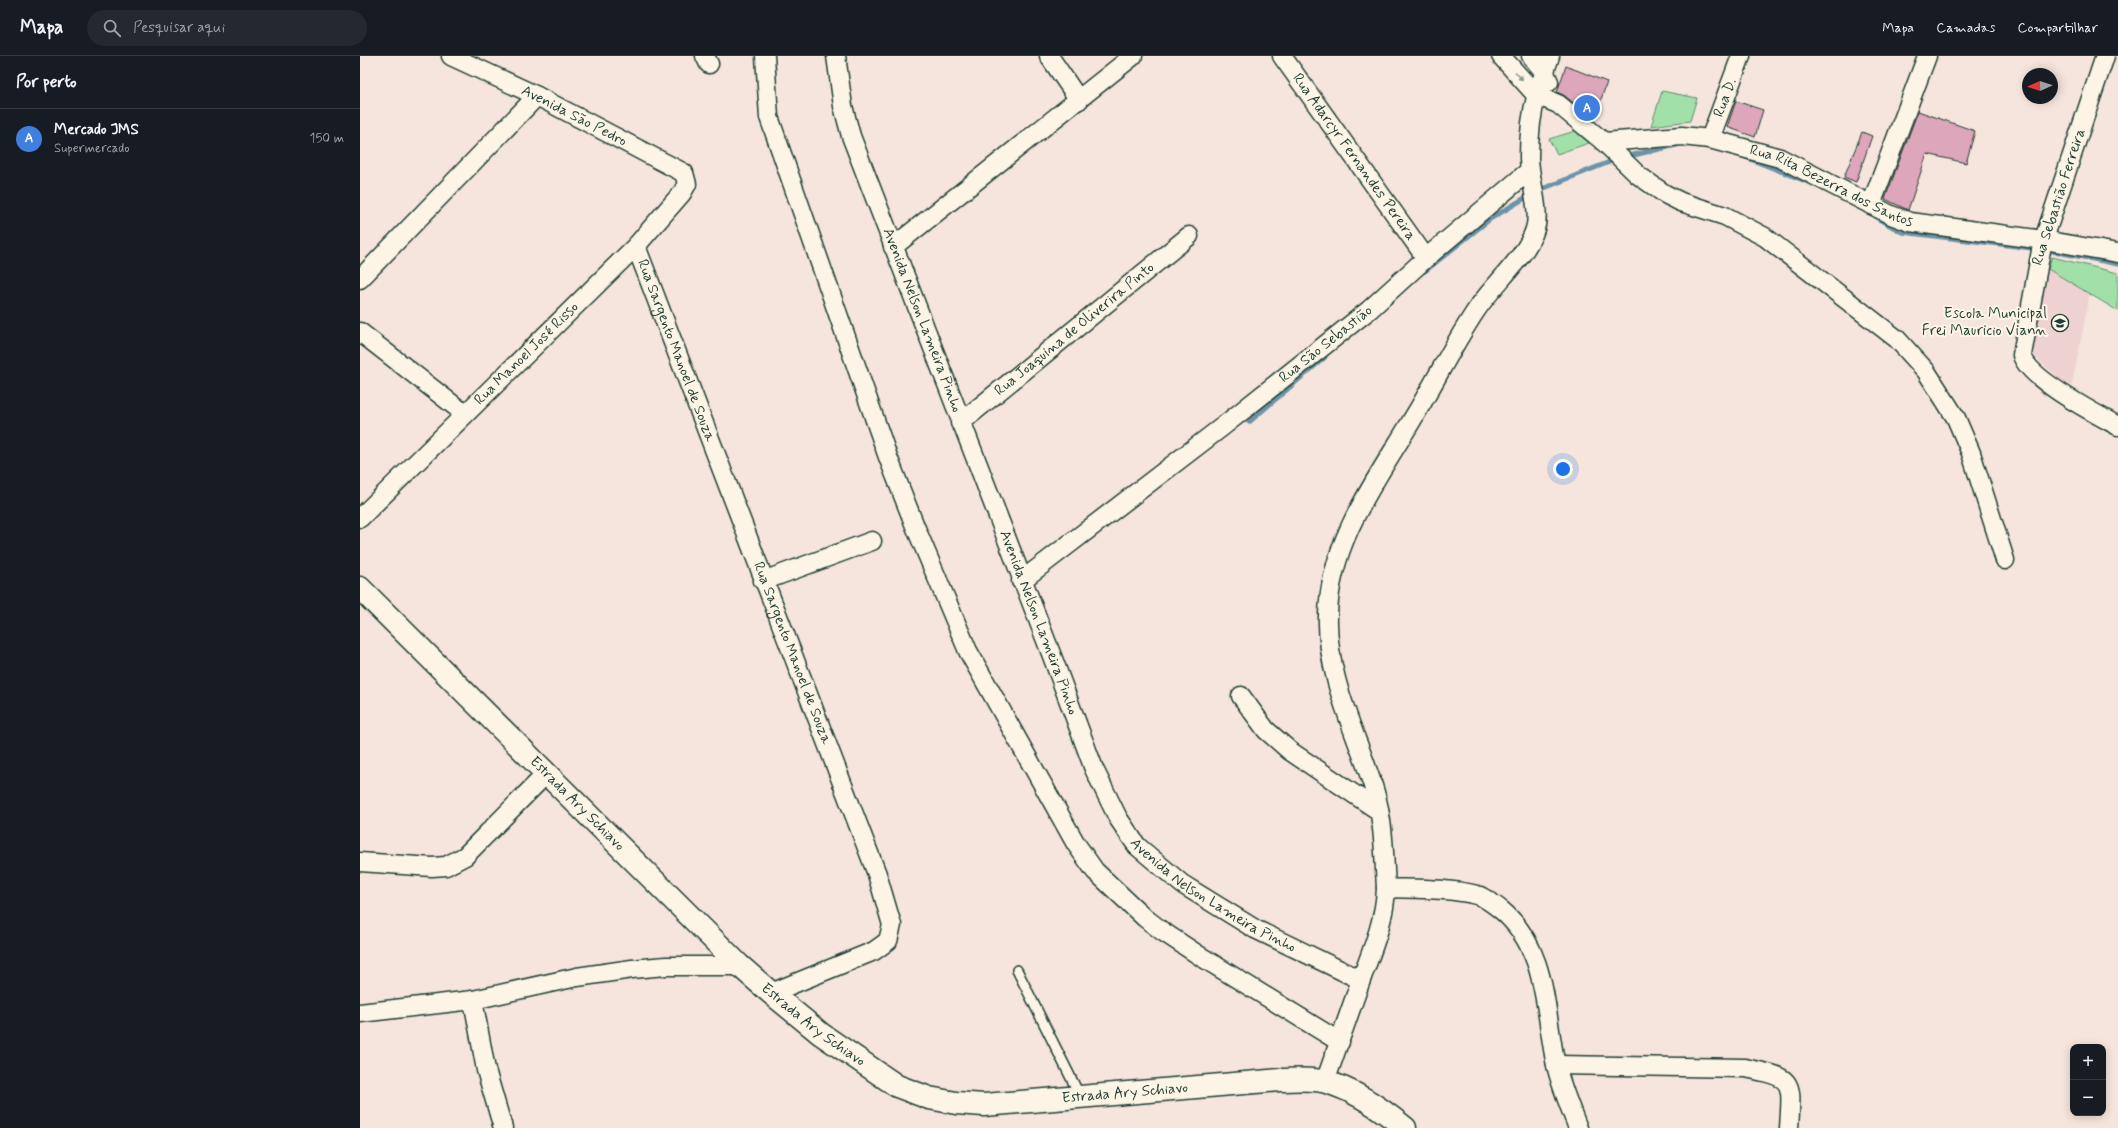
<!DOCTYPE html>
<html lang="pt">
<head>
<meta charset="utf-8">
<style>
  :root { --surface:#171b24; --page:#242831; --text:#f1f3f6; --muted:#9ea1a6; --line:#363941; --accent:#2563eb }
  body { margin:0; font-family:Mynerve,sans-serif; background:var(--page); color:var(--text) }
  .controls { position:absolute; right:12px; bottom:12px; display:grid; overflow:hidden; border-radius:8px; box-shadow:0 2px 10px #0003 }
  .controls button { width:36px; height:36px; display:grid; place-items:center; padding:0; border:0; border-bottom:1px solid var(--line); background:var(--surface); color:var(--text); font:20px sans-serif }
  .compass { position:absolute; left:1662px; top:12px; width:36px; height:36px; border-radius:50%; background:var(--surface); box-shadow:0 2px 10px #0003; rotate:267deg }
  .you { position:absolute; left:1203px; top:413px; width:14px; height:14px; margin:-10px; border:3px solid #fff; border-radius:50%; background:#1a73e8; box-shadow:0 0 0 6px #1a73e833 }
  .badge { display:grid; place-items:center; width:26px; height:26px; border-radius:50%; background:var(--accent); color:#fff; font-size:13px; font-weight:700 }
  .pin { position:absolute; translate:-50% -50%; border:2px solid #fff; box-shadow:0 1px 4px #0006 }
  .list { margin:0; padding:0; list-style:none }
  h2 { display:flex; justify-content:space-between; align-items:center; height:52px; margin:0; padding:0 16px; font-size:17px }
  h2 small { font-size:13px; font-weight:400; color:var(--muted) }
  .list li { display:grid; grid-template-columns:26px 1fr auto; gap:12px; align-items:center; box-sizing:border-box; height:60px; padding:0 16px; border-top:1px solid var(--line) }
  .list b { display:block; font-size:15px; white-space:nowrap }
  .list p { margin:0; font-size:13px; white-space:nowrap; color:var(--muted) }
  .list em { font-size:13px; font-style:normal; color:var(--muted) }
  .icon { flex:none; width:22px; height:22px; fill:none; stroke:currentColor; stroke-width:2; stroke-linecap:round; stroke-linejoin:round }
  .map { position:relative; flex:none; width:1758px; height:1072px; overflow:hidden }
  header { display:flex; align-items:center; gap:24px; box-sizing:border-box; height:56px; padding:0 20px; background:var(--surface); border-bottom:1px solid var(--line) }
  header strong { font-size:19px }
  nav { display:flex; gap:22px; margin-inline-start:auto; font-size:14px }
  .search { width:280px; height:36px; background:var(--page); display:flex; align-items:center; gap:10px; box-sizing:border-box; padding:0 14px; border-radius:22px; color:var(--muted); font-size:15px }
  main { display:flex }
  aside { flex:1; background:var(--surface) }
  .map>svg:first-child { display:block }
  .built { fill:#eed2d2 }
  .green { fill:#a1e0a9; stroke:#608e6e }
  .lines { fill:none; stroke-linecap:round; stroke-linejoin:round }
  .stream { stroke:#6c93aa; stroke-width:5 }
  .building { fill:#dda6ba; stroke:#1f3d34 }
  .service-casing { stroke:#1f3d34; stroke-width:12 }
  .minor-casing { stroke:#1f3d34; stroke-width:21 }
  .secondary-casing { stroke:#1f3d34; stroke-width:25 }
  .service { stroke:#fcf5e5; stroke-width:9 }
  .minor { stroke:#fcf5e5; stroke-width:18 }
  .secondary { stroke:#fcf5e5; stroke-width:22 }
  .oneway { fill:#8e998c }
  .labels { text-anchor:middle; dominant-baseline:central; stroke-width:4; stroke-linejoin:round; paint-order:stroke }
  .street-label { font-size:15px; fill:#1f3d34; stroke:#fcf5e5 }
  .poi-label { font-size:15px; fill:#1f3d34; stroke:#fcf5e5; text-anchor:end }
</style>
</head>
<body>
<header>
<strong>Mapa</strong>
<div class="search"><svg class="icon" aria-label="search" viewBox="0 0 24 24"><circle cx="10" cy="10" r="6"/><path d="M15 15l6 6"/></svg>Pesquisar aqui</div>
<nav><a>Mapa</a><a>Camadas</a><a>Compartilhar</a></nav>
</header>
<main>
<aside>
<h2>Por perto<small></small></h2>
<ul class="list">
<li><span class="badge" style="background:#3f7fe0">A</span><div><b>Mercado JMS</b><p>Supermercado</p></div><em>150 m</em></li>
</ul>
</aside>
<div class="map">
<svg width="1758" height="1072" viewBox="0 0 1758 1072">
  <rect width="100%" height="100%" fill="#f6e5dc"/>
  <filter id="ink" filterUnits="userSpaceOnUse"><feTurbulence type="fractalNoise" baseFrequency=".025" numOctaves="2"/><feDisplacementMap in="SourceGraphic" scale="8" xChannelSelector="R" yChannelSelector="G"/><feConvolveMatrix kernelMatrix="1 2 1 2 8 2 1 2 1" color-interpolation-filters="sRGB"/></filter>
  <g filter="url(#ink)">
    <polygon class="built" points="1688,213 1730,237 1711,334 1670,296"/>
    <g class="green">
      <polygon points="1302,35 1337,42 1330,65 1291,70"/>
      <polygon points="1215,75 1229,87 1197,98 1189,83"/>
      <polygon points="1692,201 1758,217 1758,255 1688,213"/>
    </g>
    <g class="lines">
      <g class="stream">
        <polyline points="1265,101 1317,89"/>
        <polyline points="1385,101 1448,126"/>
        <polyline points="1177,135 1257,103"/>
        <polyline points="1517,162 1542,176 1687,194 1758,208"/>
        <polyline points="1065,215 1130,163 1170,139"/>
        <polyline points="889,366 965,301"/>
      </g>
    </g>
    <g class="building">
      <polygon points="1206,10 1247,26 1234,64 1205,40 1197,36"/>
      <polygon points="1376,45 1403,54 1395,81 1367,71"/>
      <polygon points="1558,55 1615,75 1606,107 1567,98 1548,154 1525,143"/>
      <polygon points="1502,76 1512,80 1496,126 1484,121"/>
    </g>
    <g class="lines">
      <defs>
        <polyline id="service" points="657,914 720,1040"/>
        <g id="minor">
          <polyline points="345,0 349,8"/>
          <polyline points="405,0 409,61 528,401 555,470 608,595 716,788 735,815 785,862 802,875 840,900 980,986"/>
          <path id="s1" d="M476 0 483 50 491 80 692 600 734 713 758 762 777 790 822 828 895 873 1001 924C1012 894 1025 864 1026 832"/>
          <polyline points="689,0 719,44"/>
          <path id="s2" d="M922 0 1066 202"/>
          <path id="s3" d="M1141 0 1176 39 1198 48 1244 86 1322 80 1350 83 1420 102 1531 159 1550 166 1684 184 1758 197"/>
          <polyline points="1171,0 1185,17 1189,26"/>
          <path d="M1190 0C1186 13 1181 25 1177 38 1171 58 1169 81 1169 101 1169 122 1181 155 1175 173 1167 200 1133 229 1117 253 1094 287 1076 324 1055 359 1018 422 970 483 968 559 966 621 996 676 1014 733 1024 765 1024 799 1026 832 1055 833 1088 832 1117 839 1125 841 1133 848 1140 853 1188 892 1184 954 1196 1009 1201 1030 1210 1052 1218 1072"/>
          <path d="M1745 0 1682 189 1662 299C1668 323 1736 358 1758 370"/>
          <path id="s4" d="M1350 83 1381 0"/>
          <polyline points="1244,86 1278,119 1305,138 1321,146 1365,160 1405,181 1537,283 1566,315 1596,362 1611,397 1645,504"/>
          <polyline points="1511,149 1567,0"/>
          <path id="s5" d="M276 190 517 818 532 869 528 885 514 895 411 937"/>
          <polyline points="533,191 773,0"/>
          <polyline points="0,223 177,40"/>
          <polyline points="0,276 105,358"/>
          <path id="s6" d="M600 367 829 180"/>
          <path id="s7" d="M0 462 276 190 322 137 327 128 324 117 177 40 91 0"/>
          <polyline points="403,525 512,485"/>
          <path id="s8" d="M661 525 862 371 1009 254 1066 202 1169 115"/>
          <polyline points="881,640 906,674 930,695 1019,755"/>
          <polyline points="0,806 72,811 86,810 105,800 186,718"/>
          <polyline points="113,944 126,1014 143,1072"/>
          <polyline points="0,957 113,944 217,921 272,913 306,910 380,910"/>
          <path d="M1196 1009 1385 1012C1435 1022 1432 1023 1429 1072"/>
          <polyline points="965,1026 1001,924"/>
        </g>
        <g id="secondary">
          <path id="s9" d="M0 532 380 910 411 937 461 978 537 1030 569 1042 596 1047 624 1049 920 1024C934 1024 952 1022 966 1026 995 1034 1022 1053 1045 1072"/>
        </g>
      </defs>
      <use href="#service" class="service-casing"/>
      <use href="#minor" class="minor-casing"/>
      <use href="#secondary" class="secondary-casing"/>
      <use href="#service" class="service"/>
      <use href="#minor" class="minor"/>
      <use href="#secondary" class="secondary"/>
    </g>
    <defs><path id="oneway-solid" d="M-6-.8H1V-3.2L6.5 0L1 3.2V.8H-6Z"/></defs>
    <use class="oneway" href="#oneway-solid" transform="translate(1159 20) rotate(48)"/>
  </g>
  <defs>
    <symbol id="school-ring" viewBox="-11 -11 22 22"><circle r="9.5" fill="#fcf5e5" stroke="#1f3d34" stroke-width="1.5"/><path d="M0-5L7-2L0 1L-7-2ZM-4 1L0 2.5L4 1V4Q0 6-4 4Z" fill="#1f3d34"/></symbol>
  </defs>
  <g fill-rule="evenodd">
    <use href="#school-ring" x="1690" y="257" width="20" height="20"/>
  </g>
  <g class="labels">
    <g class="street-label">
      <text stroke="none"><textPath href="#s4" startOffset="44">Rua D.</textPath></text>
      <text transform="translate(214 60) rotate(27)">Avenida São Pedro</text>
      <text stroke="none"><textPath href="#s2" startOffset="124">Rua Adarcyr Fernandes Pereira</textPath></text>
      <text stroke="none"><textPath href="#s3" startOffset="373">Rua Rita Bezerra dos Santos</textPath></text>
      <text transform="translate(1699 141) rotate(-72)">Rua Sebastião Ferreira</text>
      <text stroke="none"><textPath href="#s1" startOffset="279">Avenida Nelson Lameira Pinho</textPath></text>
      <text stroke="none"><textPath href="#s6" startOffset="148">Rua Joaquina de Oliverira Pinto</textPath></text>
      <text stroke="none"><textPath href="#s8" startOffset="386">Rua São Sebastião</textPath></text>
      <text stroke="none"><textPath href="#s5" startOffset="112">Rua Sargento Manoel de Souza</textPath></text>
      <text stroke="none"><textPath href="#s7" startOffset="234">Rua Manoel José Risso</textPath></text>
      <text stroke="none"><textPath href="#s1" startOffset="603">Avenida Nelson Lameira Pinho</textPath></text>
      <text stroke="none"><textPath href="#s5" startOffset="436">Rua Sargento Manoel de Souza</textPath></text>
      <text stroke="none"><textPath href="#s9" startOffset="306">Estrada Ary Schiavo</textPath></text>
      <text stroke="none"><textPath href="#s1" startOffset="939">Avenida Nelson Lameira Pinho</textPath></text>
      <text stroke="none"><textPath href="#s9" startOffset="630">Estrada Ary Schiavo</textPath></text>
      <text stroke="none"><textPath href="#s9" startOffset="965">Estrada Ary Schiavo</textPath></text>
    </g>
    <g class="poi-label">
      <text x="1687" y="258">Escola Municipal<tspan x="1687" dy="17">Frei Mauricio Viann</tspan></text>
    </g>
  </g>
</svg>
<div class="controls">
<button>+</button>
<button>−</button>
</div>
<svg class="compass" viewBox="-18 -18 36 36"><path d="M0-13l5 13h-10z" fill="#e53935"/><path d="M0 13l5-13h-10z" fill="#9ea1a6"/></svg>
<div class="you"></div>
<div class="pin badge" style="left:1227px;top:52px;background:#3f7fe0">A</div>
</div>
</main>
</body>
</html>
